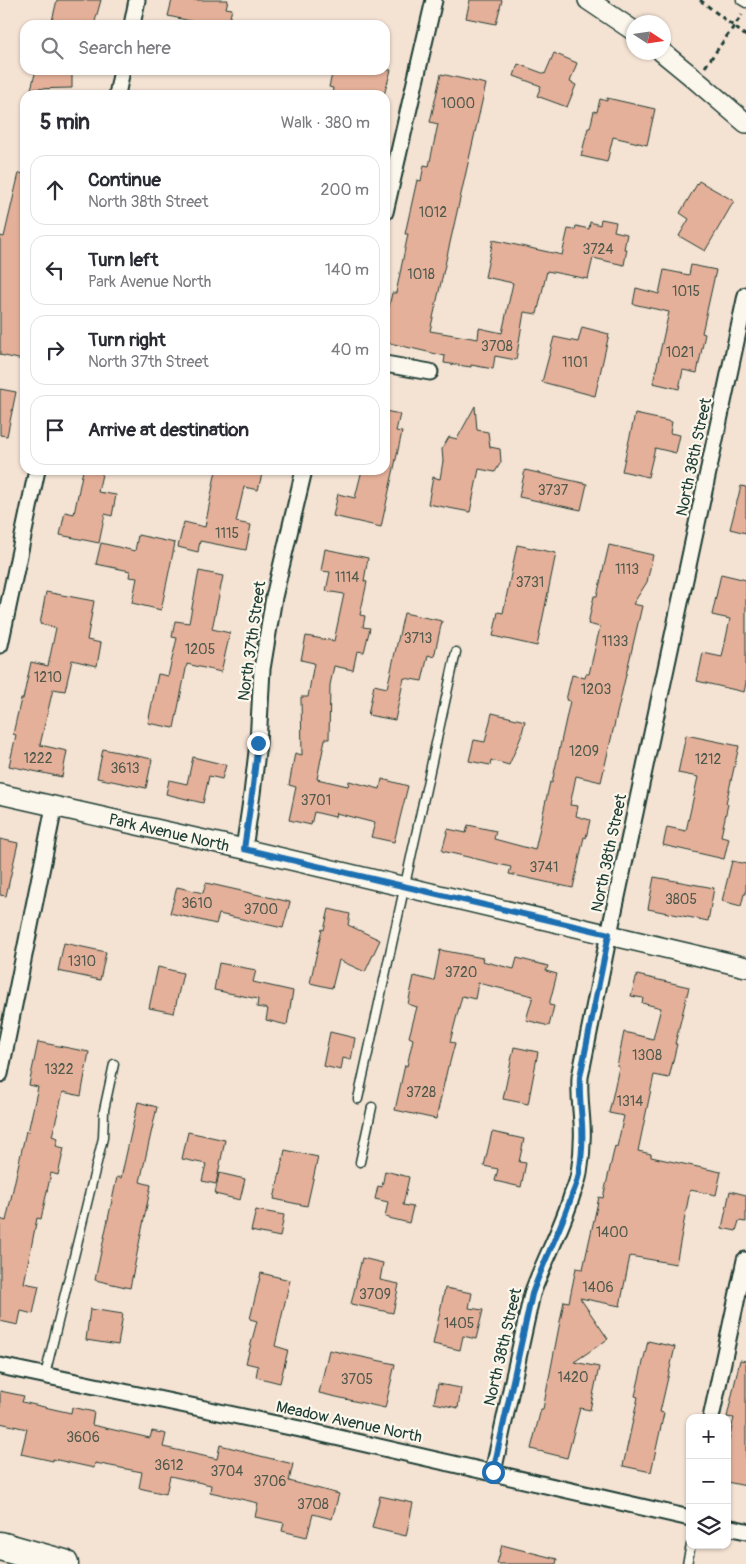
<!DOCTYPE html>
<html lang="en">
<head>
<meta charset="utf-8">
<style>
  :root { --surface:#fff; --page:#f7f7f7; --text:#2b2b33; --muted:#7c7c81; --line:#e1e1e2 }
  body { margin:0; font-family:Pangolin,sans-serif; background:var(--page); color:var(--text) }
  .controls { position:absolute; right:15px; bottom:15px; display:grid; overflow:hidden; border-radius:10px; box-shadow:0 1px 4px #0004 }
  .controls button { width:45px; height:45px; display:grid; place-items:center; padding:0; border:0; border-bottom:1px solid var(--line); background:var(--surface); color:var(--text); font:25px sans-serif }
  .compass { position:absolute; left:626px; top:15px; width:45px; height:45px; border-radius:50%; background:var(--surface); box-shadow:0 1px 4px #0004; rotate:102deg }
  .stop { position:absolute; width:15px; height:15px; margin:-11px; border:4px solid #1f6fb2; border-radius:50%; background:#fff }
  .stop.end { background:#1f6fb2; border-color:#fff; box-shadow:0 1px 5px #0008 }
  .list { margin:0; padding:0; list-style:none }
  h2 { display:flex; justify-content:space-between; align-items:center; height:65px; margin:0; padding:0 20px; font-size:21px }
  h2 small { font-size:16px; font-weight:400; color:var(--muted) }
  .list li { display:grid; grid-template-columns:32px 1fr auto; gap:15px; align-items:center; box-sizing:border-box; height:70px; margin:0 10px 10px; padding:0 10px; border:1px solid var(--line); border-radius:15px }
  .list b { display:block; font-size:19px; white-space:nowrap }
  .list p { margin:0; font-size:16px; white-space:nowrap; color:var(--muted) }
  .list em { font-size:16px; font-style:normal; color:var(--muted) }
  .icon { flex:none; width:28px; height:28px; fill:none; stroke:currentColor; stroke-width:2; stroke-linecap:round; stroke-linejoin:round }
  .map { position:relative; flex:none; width:746px; height:1564px; overflow:hidden }
  .search { position:absolute; background:var(--surface); box-shadow:0 1px 4px #0004; left:20px; top:20px; width:370px; height:55px; display:flex; align-items:center; gap:12px; box-sizing:border-box; padding:0 18px; border-radius:15px; color:var(--muted); font-size:19px }
  .panel { position:absolute; background:var(--surface); box-shadow:0 1px 4px #0004; left:20px; top:90px; width:370px; height:385px; border-radius:15px }
  .map>svg:first-child { display:block }
  .building { fill:#e5b099; stroke:#1f3d34 }
  .lines { fill:none; stroke-linecap:round; stroke-linejoin:round }
  .service-casing { stroke:#1f3d34; stroke-width:11 }
  .minor-casing { stroke:#1f3d34; stroke-width:19 }
  .tertiary-casing { stroke:#1f3d34; stroke-width:22 }
  .motorway-casing { stroke:#1f3d34; stroke-width:31 }
  .path { stroke:#1f3d34; stroke-width:3; stroke-dasharray:5 4; stroke-linecap:butt }
  .service { stroke:#fbf7ec; stroke-width:8 }
  .minor { stroke:#fbf7ec; stroke-width:15 }
  .tertiary { stroke:#fbf7ec; stroke-width:19 }
  .motorway { stroke:#fbf7ec; stroke-width:28 }
  .route { stroke:#1f6fb2; stroke-width:6 }
  .labels { text-anchor:middle; dominant-baseline:central; stroke-width:4.5; stroke-linejoin:round; paint-order:stroke }
  .number-label { font-size:14px; fill:#505a4d }
  .street-label { font-size:16px; fill:#1f3d34; stroke:#fbf7ec }
</style>
</head>
<body>
<div class="map">
<svg width="746" height="1564" viewBox="0 0 746 1564">
  <rect width="100%" height="100%" fill="#f4e2d3"/>
  <filter id="ink" filterUnits="userSpaceOnUse"><feTurbulence type="fractalNoise" baseFrequency=".02" numOctaves="2"/><feDisplacementMap in="SourceGraphic" scale="10" xChannelSelector="R" yChannelSelector="G"/><feConvolveMatrix kernelMatrix="1 2 1 2 8 2 1 2 1" color-interpolation-filters="sRGB"/></filter>
  <g filter="url(#ink)">
    <g class="building">
      <polygon points="57,0 101,0 94,25 51,25"/>
      <polygon points="172,0 228,0 226,8 232,9 228,25 209,25 168,16"/>
      <polygon points="470,0 502,0 496,24 466,18"/>
      <polygon points="554,53 577,63 570,82 576,85 567,107 537,96 541,86 514,76 518,64 545,74"/>
      <polygon points="36,70 72,70 72,88 31,89"/>
      <polygon points="333,70 391,70 384,95 332,95 333,88 329,87"/>
      <polygon points="441,74 486,84 430,331 478,339 479,328 502,333 513,283 485,277 493,240 562,255 568,229 575,230 576,226 589,229 590,222 600,225 601,219 616,222 614,231 627,234 624,249 627,249 624,265 593,258 588,279 547,271 537,314 524,312 516,360 495,356 493,369 471,365 471,367 444,363 445,356 385,342 385,325 392,293 396,293 408,234 405,234 417,180 421,181 424,165 429,166 438,124 430,122"/>
      <polygon points="607,98 655,109 647,145 613,137 607,162 581,156 588,128 590,128 594,111 597,112 600,99 607,101"/>
      <polygon points="19,173 25,174 25,348 23,360 0,355 0,236 4,237"/>
      <polygon points="699,181 734,201 705,251 679,236 689,219 680,213"/>
      <polygon points="691,265 716,270 702,333 705,334 697,373 683,370 679,389 653,383 669,312 633,304 636,288 659,294 664,270 689,275"/>
      <polygon points="582,327 609,334 595,396 542,382 554,337 578,342"/>
      <polygon points="0,389 16,392 7,436 0,435"/>
      <polygon points="475,406 477,430 488,432 490,447 500,449 501,462 495,472 479,469 470,512 428,504 433,477 440,479 443,461 442,449 449,437 457,439"/>
      <polygon points="385,411 400,414 396,431 402,432 381,527 333,516 338,494 355,498 362,470 385,470"/>
      <polygon points="635,414 672,422 670,433 680,435 676,453 655,448 648,477 622,471"/>
      <polygon points="83,470 103,470 98,492 116,495 112,516 105,514 99,543 60,535 65,512 74,514"/>
      <polygon points="216,470 263,470 258,490 244,487 236,522 251,525 246,550 200,541 198,552 178,547 184,522 205,527"/>
      <polygon points="525,470 587,484 581,510 519,497"/>
      <polygon points="741,486 746,487 746,533 730,529"/>
      <polygon points="138,535 175,543 161,610 132,603 137,578 129,577 130,571 96,564 101,543 135,551"/>
      <polygon points="517,545 556,553 537,646 493,636 498,612 503,613"/>
      <polygon points="609,545 653,555 647,582 633,604 642,606 601,782 576,776 570,805 578,806 576,816 590,820 586,838 584,837 573,888 509,874 511,867 442,851 448,829 466,833 468,825 496,831 494,839 535,850 550,782 552,783 570,701 566,700 572,675 585,678 586,674 589,674 600,627 588,624 594,596 597,596"/>
      <polygon points="325,549 368,558 364,581 367,582 360,615 365,616 363,627 370,628 364,652 357,651 353,670 334,666 330,685 329,739 325,739 317,779 348,786 349,781 380,789 382,779 408,786 394,842 371,837 375,823 336,813 335,817 314,812 311,825 289,820 296,787 289,785 295,753 302,755 301,697 308,697 314,663 301,660 306,636 334,641 344,594 326,591 330,572 321,571"/>
      <polygon points="199,571 223,576 212,629 230,633 221,672 187,664 174,728 148,723 158,674 168,676 177,638 172,637 175,621 189,623"/>
      <polygon points="721,574 746,580 746,683 744,692 697,681 703,653 722,657 730,619 712,615"/>
      <polygon points="46,592 94,601 87,640 101,643 97,666 72,660 65,691 53,689 40,745 67,751 62,777 9,766 16,735 13,734 21,699 23,699 31,662 48,666 56,628 40,624"/>
      <polygon points="404,613 442,621 434,657 428,655 422,681 404,678 395,720 368,715 374,685 387,688"/>
      <polygon points="492,713 525,721 521,737 509,765 491,760 490,765 469,761 474,740 485,742"/>
      <polygon points="686,735 739,746 726,803 728,804 721,836 729,838 724,859 663,845 667,827 686,831 698,777 678,773"/>
      <polygon points="103,749 152,759 146,788 97,778"/>
      <polygon points="193,757 226,765 222,779 209,776 203,803 166,794 169,780 187,784"/>
      <polygon points="0,839 18,843 6,896 0,895"/>
      <polygon points="732,861 746,864 746,894 744,894 741,906 722,901"/>
      <polygon points="654,877 714,888 708,921 648,909"/>
      <polygon points="206,883 290,902 283,928 219,914 216,924 170,913 177,887 203,893"/>
      <polygon points="329,909 350,914 348,925 380,940 365,972 339,960 332,988 310,983 322,929 324,930"/>
      <polygon points="64,943 106,952 100,980 58,971"/>
      <polygon points="440,950 483,958 482,961 514,969 517,958 548,966 546,971 557,974 549,1005 554,1006 549,1026 526,1020 533,996 478,983 475,999 462,996 450,1042 455,1043 449,1066 448,1066 436,1119 395,1110 405,1065 407,1066 413,1039 409,1037 417,1007 408,1004 414,976 434,981"/>
      <polygon points="219,963 256,970 253,982 293,991 287,1025 266,1020 268,1009 257,1007 258,999 214,990"/>
      <polygon points="158,967 183,973 174,1013 149,1008"/>
      <polygon points="637,975 689,987 675,1044 677,1044 669,1078 654,1075 638,1151 651,1154 651,1157 721,1172 716,1195 690,1190 676,1264 630,1256 620,1306 580,1298 608,1339 574,1362 599,1367 590,1410 580,1408 567,1458 531,1449 541,1409 543,1409 564,1301 569,1302 576,1268 583,1269 599,1197 603,1198 615,1146 617,1147 624,1116 609,1113 619,1067 617,1066 624,1032 653,1039 661,1008 642,1003 643,998 631,996"/>
      <polygon points="330,1032 355,1038 351,1060 343,1058 341,1070 323,1066"/>
      <polygon points="38,1042 89,1052 81,1096 63,1092 52,1136 58,1138 56,1146 64,1148 58,1175 51,1173 41,1219 37,1218 24,1283 39,1286 33,1314 21,1311 18,1325 0,1321 0,1219 6,1221 26,1131 28,1132 38,1087 29,1085"/>
      <polygon points="514,1047 538,1052 528,1104 503,1099"/>
      <polygon points="138,1102 157,1107 140,1182 151,1185 130,1288 95,1280 117,1177 121,1178"/>
      <polygon points="188,1132 225,1140 216,1184 202,1181 206,1164 182,1159"/>
      <polygon points="492,1132 524,1139 519,1162 526,1163 521,1187 495,1181 498,1169 484,1166"/>
      <polygon points="285,1150 318,1157 307,1206 274,1199"/>
      <polygon points="385,1171 409,1177 403,1205 413,1207 409,1223 385,1217 388,1202 375,1199 378,1186 382,1187"/>
      <polygon points="219,1173 245,1179 240,1200 215,1194"/>
      <polygon points="730,1191 746,1195 746,1222 739,1221 736,1231 722,1228"/>
      <polygon points="256,1210 284,1215 280,1237 251,1231"/>
      <polygon points="362,1258 383,1263 380,1280 399,1284 393,1313 351,1304"/>
      <polygon points="261,1273 290,1280 275,1346 288,1350 280,1383 256,1377 258,1366 246,1363 257,1321 250,1319"/>
      <polygon points="445,1288 472,1293 469,1308 483,1310 476,1339 463,1336 460,1350 433,1344"/>
      <polygon points="90,1309 123,1314 118,1345 86,1340"/>
      <polygon points="648,1341 675,1347 660,1412 664,1413 651,1472 623,1466 638,1397 635,1396"/>
      <polygon points="329,1350 395,1364 385,1408 319,1393"/>
      <polygon points="740,1360 746,1361 746,1486 727,1482 727,1448 734,1418 727,1417"/>
      <polygon points="438,1384 461,1388 458,1408 434,1403"/>
      <polygon points="0,1391 24,1396 22,1402 71,1413 72,1407 94,1412 92,1425 150,1438 152,1431 166,1434 163,1447 217,1459 220,1445 244,1451 244,1452 293,1464 289,1481 339,1494 332,1519 313,1514 307,1537 282,1531 284,1523 255,1517 258,1503 210,1492 211,1485 170,1476 166,1494 139,1488 142,1472 95,1463 94,1468 53,1459 53,1461 21,1454 27,1429 0,1423"/>
      <polygon points="380,1496 413,1503 406,1536 372,1528"/>
      <polygon points="502,1545 557,1559 556,1564 497,1564"/>
    </g>
    <g class="lines">
      <defs>
        <g id="service">
          <polyline points="741,0 746,3"/>
          <polyline points="358,1099 456,652"/>
          <polyline points="360,1162 372,1107"/>
          <polyline points="45,1375 103,1138 104,1110 114,1064"/>
          <polyline points="687,1564 691,1545"/>
        </g>
        <g id="minor">
          <polyline points="132,25 137,0"/>
          <polyline points="117,95 122,70"/>
          <polyline points="385,212 434,0"/>
          <polyline points="385,364 430,372"/>
          <polyline points="0,645 37,470"/>
          <polyline points="244,849 252,794 258,743 262,669 274,597 304,470"/>
          <polyline points="0,1074 54,807"/>
          <polyline points="0,1366 300,1429 690,1518"/>
          <polyline points="711,1418 745,1260"/>
          <path d="M493 1472 532 1294C544 1260 562 1229 572 1195 575 1188 578 1180 579 1173 582 1156 583 1140 582 1123 581 1108 579 1093 580 1077L609 934 746 295"/>
          <polyline points="727,1527 746,1531"/>
        </g>
        <g id="tertiary">
          <polyline points="588,0 634,31"/>
          <polyline points="662,52 690,75 746,123"/>
          <polyline points="0,794 244,849 746,967"/>
        </g>
        <polyline id="motorway" points="0,1546 64,1564"/>
      </defs>
      <use href="#service" class="service-casing"/>
      <use href="#minor" class="minor-casing"/>
      <use href="#tertiary" class="tertiary-casing"/>
      <use href="#motorway" class="motorway-casing"/>
      <g class="path">
        <polyline points="700,0 746,36"/>
        <polyline points="705,67 742,15"/>
      </g>
      <use href="#service" class="service"/>
      <use href="#minor" class="minor"/>
      <use href="#tertiary" class="tertiary"/>
      <use href="#motorway" class="motorway"/>
    </g>
  </g>
  <g class="lines" filter="url(#ink)">
    <path class="route" d="M258 743 252 794 244 849 609 934 580 1077C579 1093 581 1108 582 1123 583 1140 582 1157 579 1173 578 1180 575 1188 572 1195 561 1229 544 1260 532 1294L493 1472"/>
  </g>
  <g class="labels">
    <g class="number-label">
      <text x="458" y="103">1000</text>
      <text x="433" y="212">1012</text>
      <text x="598" y="249">3724</text>
      <text x="421" y="274">1018</text>
      <text x="686" y="291">1015</text>
      <text x="497" y="346">3708</text>
      <text x="680" y="352">1021</text>
      <text x="575" y="362">1101</text>
      <text x="553" y="490">3737</text>
      <text x="227" y="533">1115</text>
      <text x="627" y="569">1113</text>
      <text x="347" y="577">1114</text>
      <text x="530" y="582">3731</text>
      <text x="418" y="638">3713</text>
      <text x="615" y="641">1133</text>
      <text x="200" y="649">1205</text>
      <text x="48" y="677">1210</text>
      <text x="596" y="689">1203</text>
      <text x="584" y="751">1209</text>
      <text x="38" y="758">1222</text>
      <text x="708" y="759">1212</text>
      <text x="125" y="768">3613</text>
      <text x="316" y="800">3701</text>
      <text x="544" y="867">3741</text>
      <text x="681" y="899">3805</text>
      <text x="197" y="903">3610</text>
      <text x="261" y="909">3700</text>
      <text x="82" y="961">1310</text>
      <text x="461" y="972">3720</text>
      <text x="647" y="1055">1308</text>
      <text x="59" y="1069">1322</text>
      <text x="421" y="1092">3728</text>
      <text x="630" y="1101">1314</text>
      <text x="612" y="1232">1400</text>
      <text x="598" y="1287">1406</text>
      <text x="375" y="1294">3709</text>
      <text x="459" y="1323">1405</text>
      <text x="573" y="1377">1420</text>
      <text x="357" y="1379">3705</text>
      <text x="83" y="1437">3606</text>
      <text x="169" y="1465">3612</text>
      <text x="227" y="1471">3704</text>
      <text x="270" y="1481">3706</text>
      <text x="313" y="1504">3708</text>
    </g>
    <g class="street-label">
      <text transform="translate(694 457) rotate(-78)">North 38th Street</text>
      <text transform="translate(252 641) rotate(-82)">North 37th Street</text>
      <text transform="translate(169 833) rotate(13)">Park Avenue North</text>
      <text transform="translate(609 853) rotate(-78)">North 38th Street</text>
      <text transform="translate(503 1347) rotate(-77)">North 38th Street</text>
      <text transform="translate(349 1422) rotate(12)">Meadow Avenue North</text>
    </g>
  </g>
</svg>
<div class="controls">
<button>+</button>
<button>−</button>
<button><svg class="icon" aria-label="layers" viewBox="0 0 24 24"><path d="M12 4l9 5-9 5-9-5zM3 14l9 5 9-5"/></svg></button>
</div>
<svg class="compass" viewBox="-18 -18 36 36"><path d="M0-13l5 13h-10z" fill="#e53935"/><path d="M0 13l5-13h-10z" fill="#7c7c81"/></svg>
<div class="stop" style="left:493px;top:1472px"></div>
<div class="stop end" style="left:258px;top:743px"></div>
<div class="search"><svg class="icon" aria-label="search" viewBox="0 0 24 24"><circle cx="10" cy="10" r="6"/><path d="M15 15l6 6"/></svg>Search here</div>
<section class="panel">
<h2>5 min<small>Walk · 380 m</small></h2>
<ul class="list">
<li><svg class="icon" aria-label="ahead" viewBox="0 0 24 24"><path d="M12 20V5M6 11l6-6 6 6"/></svg><div><b>Continue</b><p>North 38th Street</p></div><em>200 m</em></li>
<li><svg class="icon" aria-label="left" viewBox="0 0 24 24"><path d="M17 20v-9H6M10 6l-5 5 5 5"/></svg><div><b>Turn left</b><p>Park Avenue North</p></div><em>140 m</em></li>
<li><svg class="icon" aria-label="right" viewBox="0 0 24 24"><path d="M7 20v-9h11M14 6l5 5-5 5"/></svg><div><b>Turn right</b><p>North 37th Street</p></div><em>40 m</em></li>
<li><svg class="icon" aria-label="arrive" viewBox="0 0 24 24"><path d="M6 21V4h12l-3 4 3 4H6"/></svg><div><b>Arrive at destination</b></div></li>
</ul>
</section>
</div>
</body>
</html>
